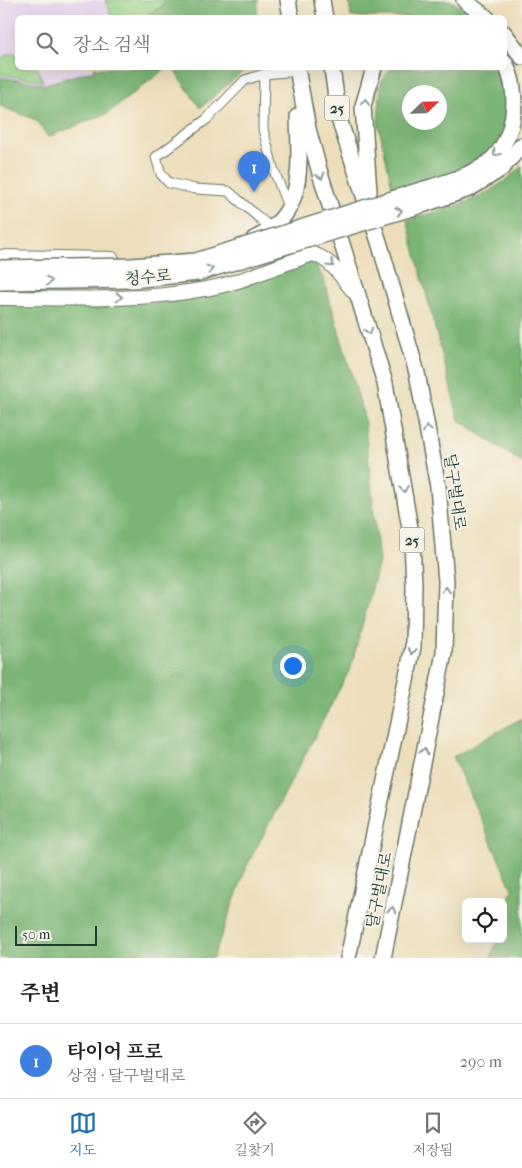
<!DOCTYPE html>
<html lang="ko">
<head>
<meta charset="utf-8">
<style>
  :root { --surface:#fff; --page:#f2f2f2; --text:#222; --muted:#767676; --line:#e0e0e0; --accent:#1f6fb2 }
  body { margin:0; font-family:"IM FELL French Canon","Noto Serif KR",serif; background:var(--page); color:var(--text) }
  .controls { position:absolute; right:15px; bottom:15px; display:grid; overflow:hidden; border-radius:8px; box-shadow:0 5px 20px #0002 }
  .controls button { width:45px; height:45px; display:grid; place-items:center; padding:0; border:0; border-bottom:1px solid var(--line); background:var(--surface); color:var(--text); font:25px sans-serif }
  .compass { position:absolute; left:402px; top:85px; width:45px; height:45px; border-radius:50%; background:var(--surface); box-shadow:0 5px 20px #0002; rotate:67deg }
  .scale { position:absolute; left:15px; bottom:12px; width:82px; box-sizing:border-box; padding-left:5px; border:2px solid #1f3d34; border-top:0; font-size:14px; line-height:18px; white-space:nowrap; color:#1f3d34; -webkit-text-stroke:4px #f7f3e8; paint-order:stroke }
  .you { position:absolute; left:292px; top:665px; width:18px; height:18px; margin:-12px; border:4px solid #fff; border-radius:50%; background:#1a73e8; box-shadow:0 0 0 8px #1a73e833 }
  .badge { display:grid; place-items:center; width:32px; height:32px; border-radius:50%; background:var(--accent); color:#fff; font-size:16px; font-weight:700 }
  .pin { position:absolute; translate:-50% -41px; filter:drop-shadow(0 1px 2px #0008) }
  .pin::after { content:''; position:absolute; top:26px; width:18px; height:15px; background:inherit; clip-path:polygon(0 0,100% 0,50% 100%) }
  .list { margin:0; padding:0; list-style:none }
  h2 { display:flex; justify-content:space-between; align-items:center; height:65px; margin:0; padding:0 20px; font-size:21px }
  h2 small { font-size:16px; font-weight:400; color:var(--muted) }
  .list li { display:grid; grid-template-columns:32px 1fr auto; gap:15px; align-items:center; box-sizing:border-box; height:75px; padding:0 20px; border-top:1px solid var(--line) }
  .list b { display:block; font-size:19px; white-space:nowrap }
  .list p { margin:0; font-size:16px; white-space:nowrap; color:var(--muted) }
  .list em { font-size:16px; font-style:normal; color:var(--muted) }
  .icon { flex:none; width:28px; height:28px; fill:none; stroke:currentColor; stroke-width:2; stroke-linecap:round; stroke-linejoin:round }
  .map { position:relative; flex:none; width:522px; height:958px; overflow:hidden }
  .search { position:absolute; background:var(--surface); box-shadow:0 5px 20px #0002; left:15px; right:15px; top:15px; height:55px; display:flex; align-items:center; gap:12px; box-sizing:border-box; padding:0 18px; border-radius:8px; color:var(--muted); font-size:19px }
  .sheet { height:140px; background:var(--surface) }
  nav { display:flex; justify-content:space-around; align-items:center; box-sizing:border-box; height:70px; border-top:1px solid var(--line); background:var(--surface); font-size:14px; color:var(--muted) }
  nav a { display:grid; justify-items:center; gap:2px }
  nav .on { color:var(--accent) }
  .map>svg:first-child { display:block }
  .built { fill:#e6d2f0 }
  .green { fill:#98d387; stroke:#5c885e }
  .forest { fill:#7ab574; stroke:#4c7954; fill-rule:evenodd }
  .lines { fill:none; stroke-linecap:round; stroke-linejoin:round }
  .minor-casing { stroke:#677563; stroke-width:11 }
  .secondary-casing { stroke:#677563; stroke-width:16 }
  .primary-casing { stroke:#677563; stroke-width:18 }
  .minor { stroke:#fff; stroke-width:9 }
  .secondary { stroke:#fff; stroke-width:14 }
  .primary { stroke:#fff; stroke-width:15 }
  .primary-bridge-casing { stroke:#677563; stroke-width:18; stroke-linecap:butt }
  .primary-bridge { stroke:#fff; stroke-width:15 }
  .oneway { stroke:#8f9e9a }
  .labels { text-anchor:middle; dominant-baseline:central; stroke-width:4; stroke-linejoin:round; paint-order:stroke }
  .shield { fill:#f7f3e8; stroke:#60746a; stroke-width:1 }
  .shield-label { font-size:15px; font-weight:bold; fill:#1f3d34 }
  .street-label { font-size:16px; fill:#1f3d34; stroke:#f7f3e8 }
</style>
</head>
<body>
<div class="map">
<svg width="522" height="958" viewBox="0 0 522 958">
  <rect width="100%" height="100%" fill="#f7f3e8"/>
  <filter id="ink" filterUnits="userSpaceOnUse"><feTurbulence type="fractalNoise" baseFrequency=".02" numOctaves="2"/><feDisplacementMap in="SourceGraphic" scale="10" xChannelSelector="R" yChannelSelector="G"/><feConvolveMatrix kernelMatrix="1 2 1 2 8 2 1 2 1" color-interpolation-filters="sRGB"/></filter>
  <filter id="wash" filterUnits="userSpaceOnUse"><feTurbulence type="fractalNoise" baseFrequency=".0096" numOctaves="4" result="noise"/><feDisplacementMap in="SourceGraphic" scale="20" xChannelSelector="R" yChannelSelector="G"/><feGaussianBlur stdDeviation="1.12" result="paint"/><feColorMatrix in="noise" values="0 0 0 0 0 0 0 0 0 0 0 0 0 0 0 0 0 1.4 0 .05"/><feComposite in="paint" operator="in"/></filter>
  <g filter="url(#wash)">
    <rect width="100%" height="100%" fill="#eddebb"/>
    <polygon class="built" points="0,0 258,0 257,17 18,18 18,68 143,68 46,95 0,88"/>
    <g class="green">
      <polygon points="105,0 165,0 163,6 143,18 112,17"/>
      <polygon points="13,53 17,54 18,68 38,68 43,81 0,74 0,58"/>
    </g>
    <g class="forest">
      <polygon points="165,0 258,0 257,17 143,17 163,6"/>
      <polygon points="349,0 450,0 476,17 351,17"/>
      <polygon points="94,68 166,68 108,113 48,137 36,120 0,106 0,77 45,84 94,70"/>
      <polygon points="173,68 247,68 200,108"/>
      <path d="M391 68H503C506 77 513 91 513 101 509 164 442 176 393 191L378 123 381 82ZM410 92H440V122H410Z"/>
      <path d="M522 166V463L459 420 407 220C455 206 484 202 522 166Z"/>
      <polygon points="313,260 324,280 364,416 379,562 351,667 247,866 213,958 0,958 0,303 159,303 224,292"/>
      <polygon points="522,718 522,958 491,958 497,939 503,939 503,918 512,889 453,757"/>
    </g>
  </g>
  <g filter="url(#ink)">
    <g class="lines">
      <defs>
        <g id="minor">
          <polyline points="264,74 263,129 273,168 289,209"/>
          <polyline points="272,229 228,191 195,189 169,183 161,174 156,157 207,119 245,80 264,74 298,71"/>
        </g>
        <g id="secondary">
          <polyline points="0,257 112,259"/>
          <path d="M0 298C68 298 138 302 205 289 242 283 277 265 313 254 336 262 342 281 359 297"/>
        </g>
        <g id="primary">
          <polyline points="288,0 291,18"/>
          <polyline points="322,0 325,18"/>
          <polyline points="464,0 487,18"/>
          <polyline points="504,33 522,57"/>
          <polyline points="297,68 308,129 320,173 385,383 412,540 414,586 413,647 348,958"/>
          <polyline points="332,68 339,119 380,245 417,373 438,487 446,581 444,653 383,958"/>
          <path d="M421 190C441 184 463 178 482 167 516 146 522 93 504 61"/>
          <polyline points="369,192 363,106 374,68"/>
          <polyline points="425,204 469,189 501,169 522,145"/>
          <path d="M254 239C307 215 299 165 298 116"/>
        </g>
      </defs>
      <use href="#minor" class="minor-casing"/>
      <use href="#secondary" class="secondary-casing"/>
      <use href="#primary" class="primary-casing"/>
      <use href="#minor" class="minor"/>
      <use href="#secondary" class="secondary"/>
      <use href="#primary" class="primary"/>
      <defs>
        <g id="primary-bridge">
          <polyline points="0,268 131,266 196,261 421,190"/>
          <polyline points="0,282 132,280 198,273 425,204"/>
        </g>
      </defs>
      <use href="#primary-bridge" class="primary-bridge-casing"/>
      <use href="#primary-bridge" class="primary-bridge"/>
    </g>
    <defs><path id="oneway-chevron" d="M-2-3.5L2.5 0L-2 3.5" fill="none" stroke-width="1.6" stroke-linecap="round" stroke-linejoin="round" transform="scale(1.25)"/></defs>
    <g class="oneway">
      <use href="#oneway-chevron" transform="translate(365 102) rotate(-83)"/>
      <use href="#oneway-chevron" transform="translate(496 153) rotate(131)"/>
      <use href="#oneway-chevron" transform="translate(321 176) rotate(73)"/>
      <use href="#oneway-chevron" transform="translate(399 211) rotate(-17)"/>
      <use href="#oneway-chevron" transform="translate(331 264) rotate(43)"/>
      <use href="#oneway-chevron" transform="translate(210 269) rotate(-16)"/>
      <use href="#oneway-chevron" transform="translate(49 281) rotate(-1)"/>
      <use href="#oneway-chevron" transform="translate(119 297)"/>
      <use href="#oneway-chevron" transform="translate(369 331) rotate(73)"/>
      <use href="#oneway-chevron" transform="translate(427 429) rotate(-101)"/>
      <use href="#oneway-chevron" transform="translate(404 489) rotate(81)"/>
      <use href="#oneway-chevron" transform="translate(446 590) rotate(-88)"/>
      <use href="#oneway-chevron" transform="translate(412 651) rotate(99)"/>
      <use href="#oneway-chevron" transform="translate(424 751) rotate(-79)"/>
      <use href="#oneway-chevron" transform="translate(392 910) rotate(-79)"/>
    </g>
  </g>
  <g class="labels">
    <g class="shield">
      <rect x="324.5" y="95.5" width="25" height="25" rx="4"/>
      <rect x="399.5" y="527.5" width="25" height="25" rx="4"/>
    </g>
    <g class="shield-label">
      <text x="337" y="108">25</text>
      <text x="412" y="540">25</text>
    </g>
    <g class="street-label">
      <text transform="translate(148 277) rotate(-5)">청수로</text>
      <text transform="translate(455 492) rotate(82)">달구벌대로</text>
      <text transform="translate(379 890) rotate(-79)">달구벌대로</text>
    </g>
  </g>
</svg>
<div class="controls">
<button><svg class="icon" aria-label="locate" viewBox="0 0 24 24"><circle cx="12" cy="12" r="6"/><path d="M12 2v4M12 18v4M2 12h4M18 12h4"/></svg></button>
</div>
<svg class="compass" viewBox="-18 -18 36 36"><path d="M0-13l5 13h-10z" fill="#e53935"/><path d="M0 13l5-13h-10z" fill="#767676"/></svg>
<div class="scale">50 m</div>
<div class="you"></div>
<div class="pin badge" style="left:254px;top:192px;background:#3f7fe0">1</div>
<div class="search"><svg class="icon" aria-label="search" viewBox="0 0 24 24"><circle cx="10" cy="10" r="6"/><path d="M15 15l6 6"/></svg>장소 검색</div>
</div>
<section class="sheet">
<h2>주변<small></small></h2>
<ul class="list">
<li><span class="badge" style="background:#3f7fe0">1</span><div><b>타이어 프로</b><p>상점 · 달구벌대로</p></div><em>290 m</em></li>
</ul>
</section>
<nav>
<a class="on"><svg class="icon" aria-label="map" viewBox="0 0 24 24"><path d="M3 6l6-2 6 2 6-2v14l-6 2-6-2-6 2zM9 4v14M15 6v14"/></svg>지도</a>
<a><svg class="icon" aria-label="directions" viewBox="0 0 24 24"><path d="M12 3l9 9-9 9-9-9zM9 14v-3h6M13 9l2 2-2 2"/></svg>길찾기</a>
<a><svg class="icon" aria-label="saved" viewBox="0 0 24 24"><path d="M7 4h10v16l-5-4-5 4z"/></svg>저장됨</a>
</nav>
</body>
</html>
